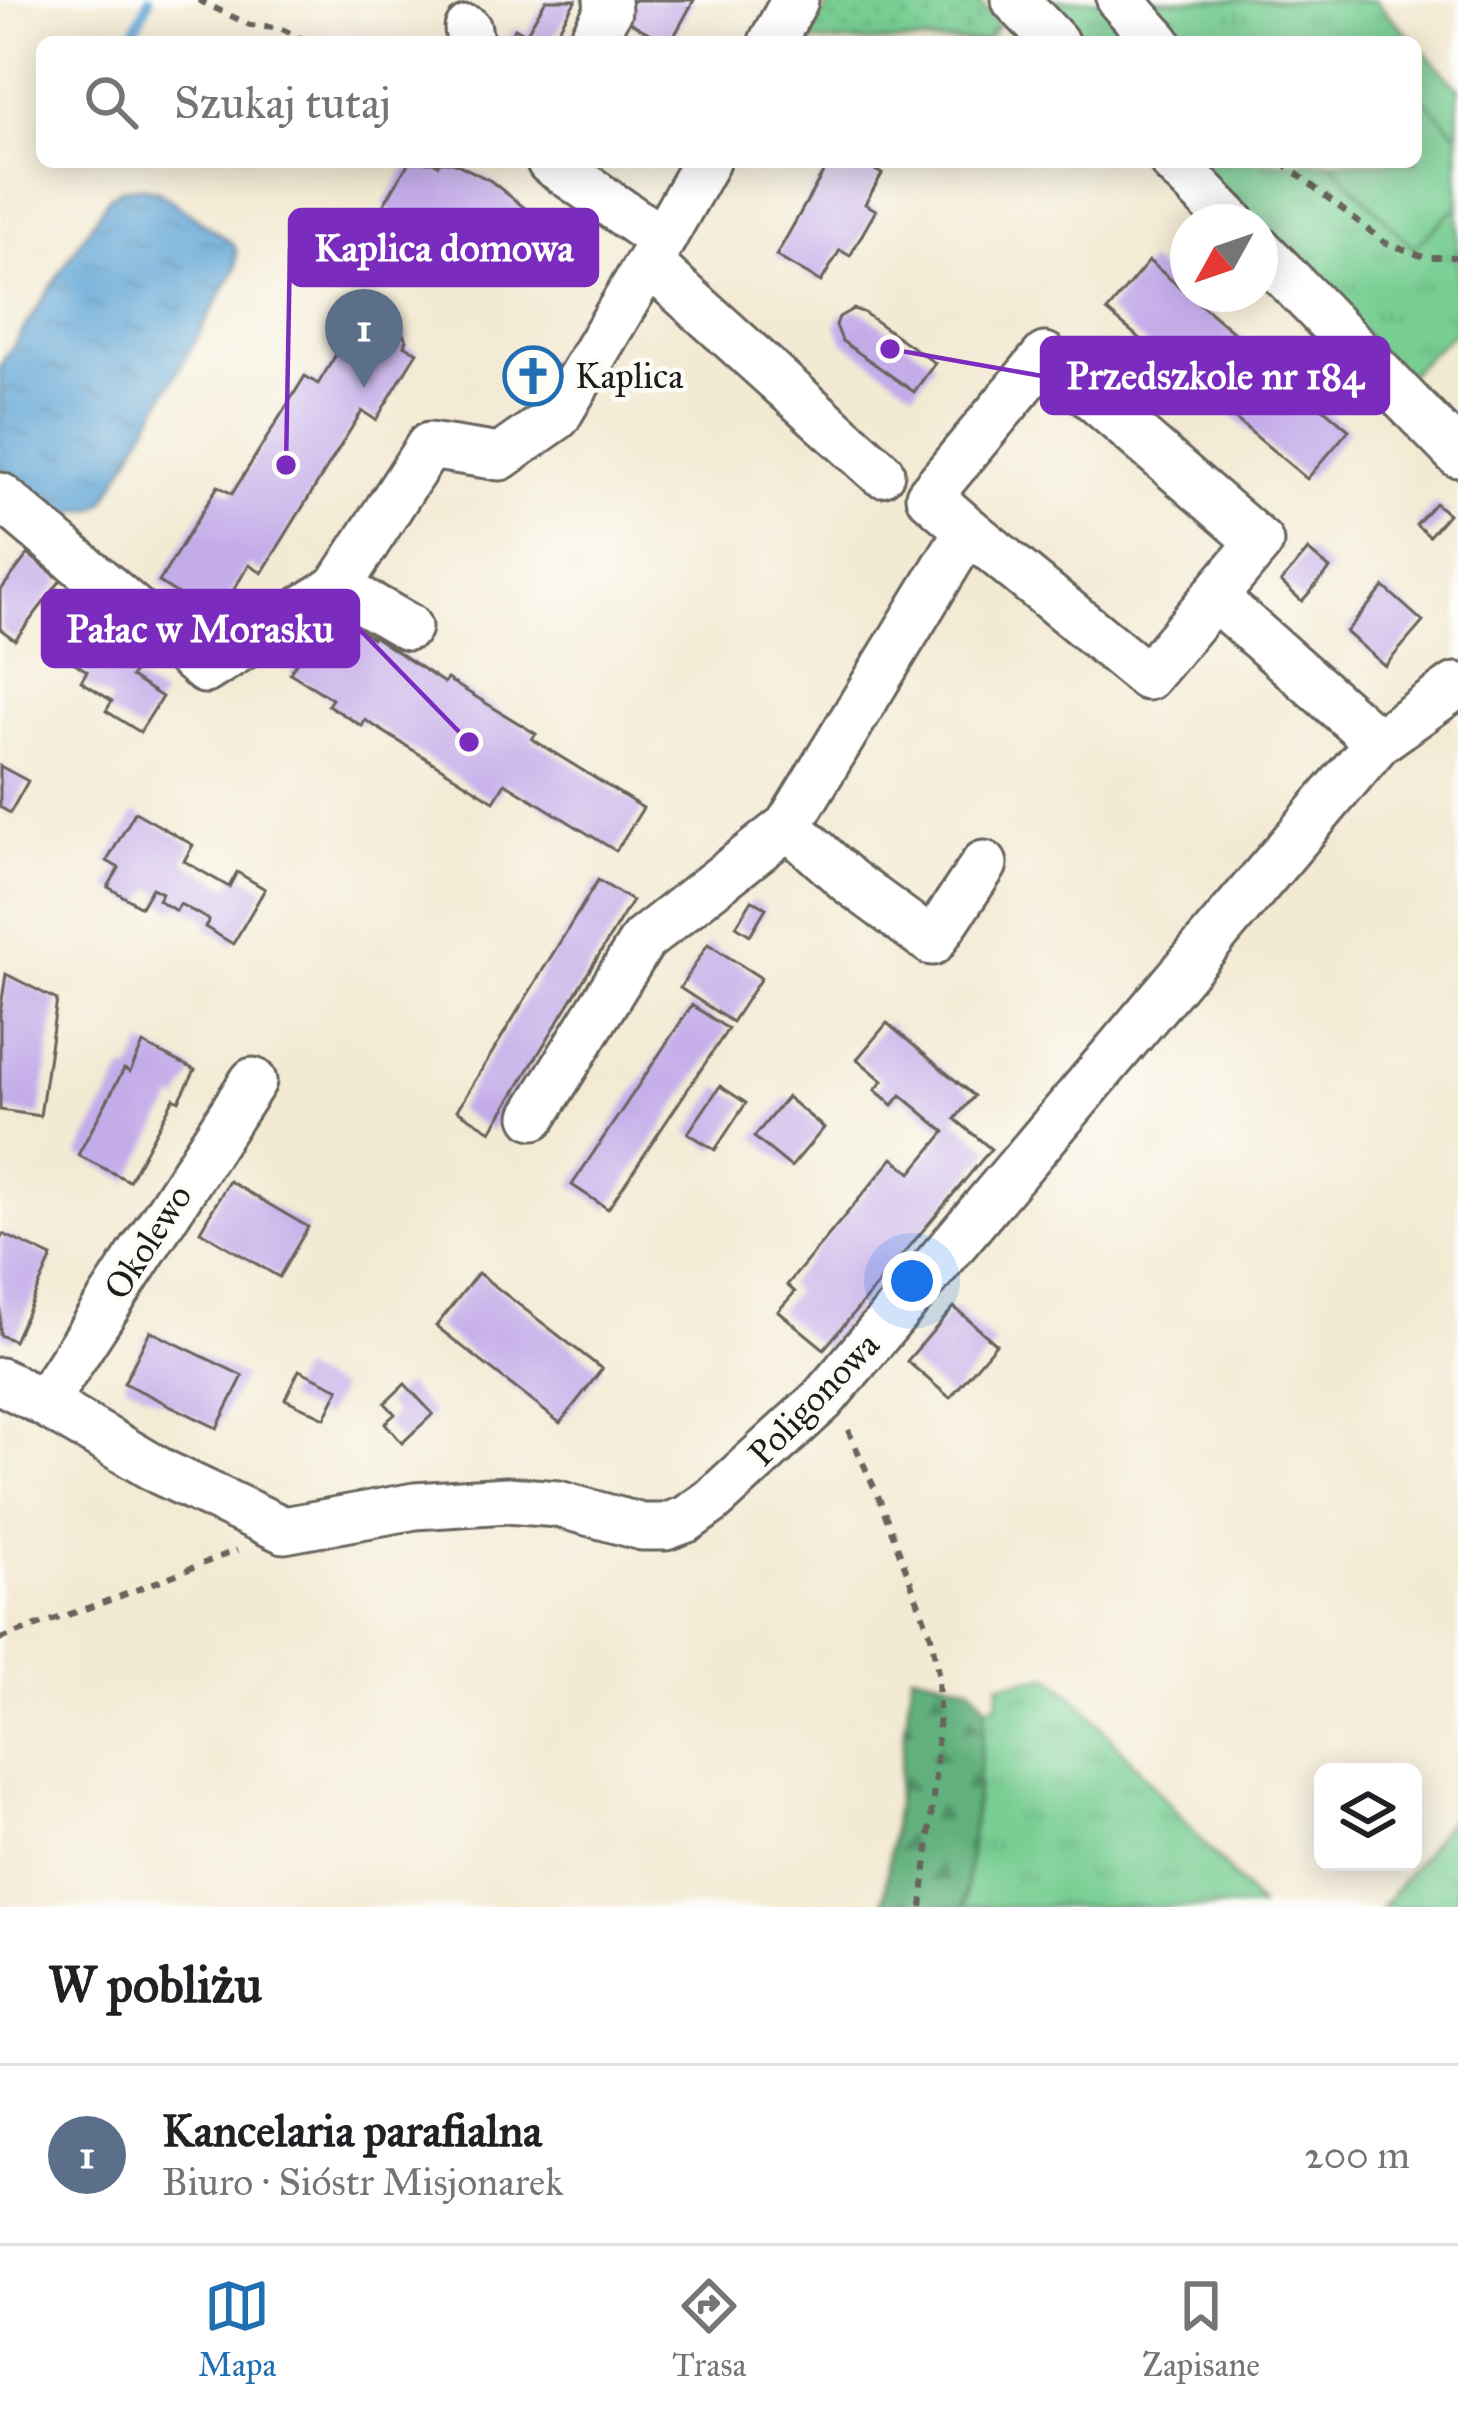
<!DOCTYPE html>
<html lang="pl">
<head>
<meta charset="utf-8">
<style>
  :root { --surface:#fff; --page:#f2f2f2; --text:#202124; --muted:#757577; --line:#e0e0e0; --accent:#1f6fb2 }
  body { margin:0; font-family:"IM FELL Great Primer",serif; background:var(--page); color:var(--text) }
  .controls { position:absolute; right:36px; bottom:36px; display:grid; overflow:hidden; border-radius:18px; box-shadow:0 6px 30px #0003 }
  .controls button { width:108px; height:108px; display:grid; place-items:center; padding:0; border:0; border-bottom:3px solid var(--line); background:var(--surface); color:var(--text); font:60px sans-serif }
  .compass { position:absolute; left:1170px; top:204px; width:108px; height:108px; border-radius:50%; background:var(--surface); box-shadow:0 6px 30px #0003; rotate:230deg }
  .you { position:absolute; left:912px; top:1281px; width:42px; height:42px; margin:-30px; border:9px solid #fff; border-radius:50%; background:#1a73e8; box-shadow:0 0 0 18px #1a73e833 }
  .badge { display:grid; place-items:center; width:78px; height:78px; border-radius:50%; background:var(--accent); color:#fff; font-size:39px; font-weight:700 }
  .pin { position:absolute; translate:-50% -99px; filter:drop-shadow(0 3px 6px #0008) }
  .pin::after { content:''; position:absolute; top:63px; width:42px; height:36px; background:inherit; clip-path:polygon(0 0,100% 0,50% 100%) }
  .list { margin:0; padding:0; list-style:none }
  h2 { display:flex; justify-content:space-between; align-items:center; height:156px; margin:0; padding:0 48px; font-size:51px }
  h2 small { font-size:39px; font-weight:400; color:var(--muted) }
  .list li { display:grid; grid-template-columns:78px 1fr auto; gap:36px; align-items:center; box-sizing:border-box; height:180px; padding:0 48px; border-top:3px solid var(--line) }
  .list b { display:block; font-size:45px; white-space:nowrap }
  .list p { margin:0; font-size:39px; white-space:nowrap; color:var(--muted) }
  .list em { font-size:39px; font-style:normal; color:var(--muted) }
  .icon { flex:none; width:66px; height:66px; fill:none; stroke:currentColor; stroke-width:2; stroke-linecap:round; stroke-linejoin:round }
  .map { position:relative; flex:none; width:1458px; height:1907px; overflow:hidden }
  .search { position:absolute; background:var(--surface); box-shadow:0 6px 30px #0003; left:36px; right:36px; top:36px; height:132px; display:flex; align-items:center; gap:30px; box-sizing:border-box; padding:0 42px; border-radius:18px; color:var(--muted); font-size:45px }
  .sheet { height:336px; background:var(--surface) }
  nav { display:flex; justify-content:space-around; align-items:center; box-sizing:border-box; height:168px; border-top:3px solid var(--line); background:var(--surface); font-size:33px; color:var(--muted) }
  nav a { display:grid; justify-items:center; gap:6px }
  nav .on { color:var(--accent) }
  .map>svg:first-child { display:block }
  .grass { fill:url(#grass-tufts); stroke:#4a7558; stroke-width:3 }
  .forest { fill:url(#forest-firs); stroke:#3f664c; stroke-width:3 }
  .park { fill:url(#park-dots); stroke:#4a7558; stroke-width:3 }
  .pitch { fill:#78ce93; stroke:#4a7558; stroke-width:3 }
  .water { fill:url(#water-ripples); stroke:#3e6078; stroke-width:3 }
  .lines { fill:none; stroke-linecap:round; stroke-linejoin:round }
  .stream { stroke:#60a5d5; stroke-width:10 }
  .building { fill:#c4ace9 }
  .minor-casing { stroke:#67645c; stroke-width:51 }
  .path { stroke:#67645c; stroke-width:6; stroke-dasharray:9 9; stroke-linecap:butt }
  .minor { stroke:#fff; stroke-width:45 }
  .labels { text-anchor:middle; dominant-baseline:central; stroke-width:9; stroke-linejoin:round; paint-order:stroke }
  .poi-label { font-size:36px; fill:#1c1c1c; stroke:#fdfcf7; text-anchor:start }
  .street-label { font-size:36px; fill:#1c1c1c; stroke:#fdfcf7 }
  .leader { fill:none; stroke:#7b2cbf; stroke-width:4.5 }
  .callout-dot { fill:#7b2cbf; stroke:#fdfcf7; stroke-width:4.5 }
  .callout { fill:#7b2cbf; stroke:#7b2cbf; stroke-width:4.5 }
  .callout-label { font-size:39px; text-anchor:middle; font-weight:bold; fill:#fff }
</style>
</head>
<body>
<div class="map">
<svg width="1458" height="1907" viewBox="0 0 1458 1907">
  <defs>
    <pattern id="grass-tufts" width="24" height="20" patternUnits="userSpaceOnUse" patternTransform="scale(3)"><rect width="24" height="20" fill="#78ce93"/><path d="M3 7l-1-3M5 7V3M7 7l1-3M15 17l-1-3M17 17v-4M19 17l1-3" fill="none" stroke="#67b07e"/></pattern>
    <pattern id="forest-firs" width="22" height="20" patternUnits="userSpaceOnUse" patternTransform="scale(3)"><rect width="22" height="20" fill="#62b17d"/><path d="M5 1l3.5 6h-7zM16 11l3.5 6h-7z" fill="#508f66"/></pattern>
    <pattern id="park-dots" width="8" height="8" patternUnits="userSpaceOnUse" patternTransform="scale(3)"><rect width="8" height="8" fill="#78ce93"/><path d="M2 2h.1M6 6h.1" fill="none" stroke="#67b07e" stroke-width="1.8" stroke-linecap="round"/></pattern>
    <pattern id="water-ripples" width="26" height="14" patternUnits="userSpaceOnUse" patternTransform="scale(3)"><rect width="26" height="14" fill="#60a5d5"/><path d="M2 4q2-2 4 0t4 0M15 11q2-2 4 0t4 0" fill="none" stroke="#4e86ac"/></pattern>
  </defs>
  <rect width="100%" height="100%" fill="#fdfcf7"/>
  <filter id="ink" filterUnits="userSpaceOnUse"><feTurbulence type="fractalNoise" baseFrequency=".00833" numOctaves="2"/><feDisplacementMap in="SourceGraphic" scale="24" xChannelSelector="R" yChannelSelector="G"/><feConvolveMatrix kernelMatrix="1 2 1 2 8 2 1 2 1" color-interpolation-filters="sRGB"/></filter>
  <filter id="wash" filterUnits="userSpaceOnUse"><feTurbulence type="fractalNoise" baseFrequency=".004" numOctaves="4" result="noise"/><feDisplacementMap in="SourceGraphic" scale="48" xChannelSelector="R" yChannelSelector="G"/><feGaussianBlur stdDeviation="2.7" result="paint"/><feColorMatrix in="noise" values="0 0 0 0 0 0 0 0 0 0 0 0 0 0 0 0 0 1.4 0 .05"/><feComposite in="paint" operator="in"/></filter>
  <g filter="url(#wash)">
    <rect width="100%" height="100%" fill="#f3ead3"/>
    <g class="grass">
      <polygon points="1038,0 1375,0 1415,42 1079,42"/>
      <polygon points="1416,43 1458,87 1458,328 1406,377 1260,228 1260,222 1254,222 1196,162 1416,162"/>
      <polygon points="1049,1676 1080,1702 1260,1907 964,1907 986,1706 997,1705 999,1684"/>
      <polygon points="1458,1809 1458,1907 1382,1907"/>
    </g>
    <polygon class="forest" points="912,1673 971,1686 986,1706 964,1907 883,1907"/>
    <polygon class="park" points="832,0 977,0 999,25 985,42 808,42"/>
    <polygon class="pitch" points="1416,91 1458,135 1458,206 1413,248 1330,162 1416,162"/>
    <polygon class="water" points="140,187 158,191 232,243 236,249 236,268 104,503 94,509 69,513 49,509 35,495 0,470 0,366 109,197 121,189"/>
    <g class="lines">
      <polyline class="stream" points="129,42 149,0"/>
    </g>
    <g id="blocks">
      <g class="building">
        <polygon points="546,0 576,0 551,42 506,42 515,28 526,34"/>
        <polygon points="634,0 694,0 671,42 665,42 624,19"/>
        <polygon points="409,162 433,162 438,165 440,162 453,162 491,181 526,209 522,217 544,230 536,243 540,245 535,252 540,255 532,269 527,266 512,284 490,271 484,279 450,263 400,228 405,220 383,206"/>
        <polygon points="829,162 861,162 882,174 865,204 876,210 850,256 840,250 821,282 776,256"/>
        <polygon points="1149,261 1349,430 1307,479 1107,311"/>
        <polygon points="853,309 863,312 935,363 914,392 842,341 836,325 839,317"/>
        <polygon points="359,317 371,324 373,321 382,320 397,325 407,340 404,345 417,352 376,420 362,411 262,573 249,565 216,618 159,582 218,486 232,494 305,376 318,384"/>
        <polygon points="531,350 556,366 534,402 509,386"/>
        <polygon points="1435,503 1448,514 1429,536 1416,525"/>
        <polygon points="1308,550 1330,569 1302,601 1281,582"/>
        <polygon points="28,554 61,580 15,640 0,629 0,591"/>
        <polygon points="1384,587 1423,622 1385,666 1346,632"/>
        <polygon points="328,611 372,638 373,636 444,683 447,679 536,734 532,739 643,808 616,851 505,783 494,801 365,720 362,726 328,705 332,699 290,673"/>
        <polygon points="78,616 112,637 106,647 137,667 131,677 162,697 140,732 106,711 112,701 81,681 87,671 56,651"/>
        <polygon points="0,766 28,781 10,813 0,807"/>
        <polygon points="135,812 193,845 184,861 229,887 237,872 265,889 233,944 205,927 209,920 180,904 176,911 158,900 162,893 152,888 141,907 108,887 119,868 107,861"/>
        <polygon points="598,880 632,901 491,1131 457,1110"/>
        <polygon points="752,900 766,908 750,935 736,926"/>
        <polygon points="708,944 761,978 732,1022 680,988"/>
        <polygon points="6,974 57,1000 40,1116 0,1110 0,1013"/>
        <polygon points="692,1005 728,1029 608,1209 572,1185"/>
        <polygon points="887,1023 974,1096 955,1119 991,1149 824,1349 778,1311 795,1292 787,1285 893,1158 911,1173 945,1132 901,1095 893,1105 875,1090 883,1081 857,1059"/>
        <polygon points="143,1044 195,1070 179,1101 174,1098 129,1181 78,1155 124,1069 130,1072"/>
        <polygon points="720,1086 746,1103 715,1150 688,1133"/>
        <polygon points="787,1097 824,1128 791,1167 754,1137"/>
        <polygon points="229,1181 308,1227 279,1277 200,1231"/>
        <polygon points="3,1234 52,1257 14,1341 0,1335 0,1240"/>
        <polygon points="478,1273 602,1369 560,1423 436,1326"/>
        <polygon points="954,1307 996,1344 950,1398 907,1361"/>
        <polygon points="150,1331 243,1376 217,1428 124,1383"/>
        <polygon points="299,1370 339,1389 325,1418 285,1399"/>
        <polygon points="405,1384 433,1414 402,1443 385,1423 395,1414 385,1403"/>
      </g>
    </g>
  </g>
  <g filter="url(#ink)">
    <use href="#blocks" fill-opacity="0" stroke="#67645c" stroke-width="3"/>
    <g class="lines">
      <defs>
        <g id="minor">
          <polyline points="1015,0 1055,42"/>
          <polyline points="1120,0 1158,42"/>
          <polyline points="468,29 470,42"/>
          <polyline points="591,42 608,11 607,0"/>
          <polyline points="772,42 795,0"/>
          <polyline points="550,162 662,240"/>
          <polyline points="1173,162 1232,222"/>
          <polyline points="1260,250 1458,454"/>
          <polyline points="649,263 881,473"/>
          <polyline points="0,496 205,670 338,587"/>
          <polyline points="968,530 1147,677 1214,597"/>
          <polyline points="408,627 338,587 429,446 500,457 557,417 662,240 706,162"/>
          <polyline points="788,826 849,881 932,942 984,864"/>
          <polyline points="534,1116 643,940 788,826 968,530 929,496 1045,356 1260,542 1214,597 1378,742"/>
          <polyline points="0,1381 44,1403 161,1472 284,1530 415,1506 507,1500 558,1504 642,1527 665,1527 687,1519 712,1501 822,1400 1378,742 1456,686"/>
          <polyline points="44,1403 253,1081"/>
        </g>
      </defs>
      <use href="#minor" class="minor-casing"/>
      <g class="path">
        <polyline points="198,0 250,25 278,27 308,42"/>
        <polyline points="1282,162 1384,242 1424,257 1458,257"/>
        <polyline points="848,1430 879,1498 931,1636 938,1673 939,1710 935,1778 922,1907"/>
        <polyline points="0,1639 121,1596 237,1550"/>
      </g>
      <use href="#minor" class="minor"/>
    </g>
  </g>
  <defs>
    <symbol id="church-ring" viewBox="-11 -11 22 22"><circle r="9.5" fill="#fdfcf7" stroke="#1f6fb2" stroke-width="1.5"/><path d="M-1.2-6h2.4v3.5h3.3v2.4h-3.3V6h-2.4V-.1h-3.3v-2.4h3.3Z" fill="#1f6fb2"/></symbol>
  </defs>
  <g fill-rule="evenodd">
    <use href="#church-ring" x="500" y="343" width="66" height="66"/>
  </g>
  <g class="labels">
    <g class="poi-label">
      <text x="575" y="376">Kaplica</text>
    </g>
    <g class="street-label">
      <text transform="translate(148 1242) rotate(-57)">Okolewo</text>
      <text transform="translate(814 1399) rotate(-46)">Poligonowa</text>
    </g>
  </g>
  <path class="leader" d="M286 465L290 248M890 349L1042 376M469 742L358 628"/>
  <g class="callout-dot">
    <circle cx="286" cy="465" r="12"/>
    <circle cx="890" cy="349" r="12"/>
    <circle cx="469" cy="742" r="12"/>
  </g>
  <g class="callout">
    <rect x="290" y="210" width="307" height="75" rx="12"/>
    <rect x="1042" y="338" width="346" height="75" rx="12"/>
    <rect x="43" y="591" width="315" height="75" rx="12"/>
  </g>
  <g class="callout-label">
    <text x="444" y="261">Kaplica domowa</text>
    <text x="1215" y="389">Przedszkole nr 184</text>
    <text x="200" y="642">Pałac w Morasku</text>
  </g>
</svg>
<div class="controls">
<button><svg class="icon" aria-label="layers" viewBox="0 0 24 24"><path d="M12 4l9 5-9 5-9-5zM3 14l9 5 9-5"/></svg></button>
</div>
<svg class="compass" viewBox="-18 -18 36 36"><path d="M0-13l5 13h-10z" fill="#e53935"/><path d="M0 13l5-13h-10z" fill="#757577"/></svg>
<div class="you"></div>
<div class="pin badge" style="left:364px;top:388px;background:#5c6f8a">1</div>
<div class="search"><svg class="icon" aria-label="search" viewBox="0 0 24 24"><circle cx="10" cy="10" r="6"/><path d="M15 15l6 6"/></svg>Szukaj tutaj</div>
</div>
<section class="sheet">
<h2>W pobliżu<small></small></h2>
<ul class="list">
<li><span class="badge" style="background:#5c6f8a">1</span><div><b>Kancelaria parafialna</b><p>Biuro · Sióstr Misjonarek</p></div><em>200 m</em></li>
</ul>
</section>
<nav>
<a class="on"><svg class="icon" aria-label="map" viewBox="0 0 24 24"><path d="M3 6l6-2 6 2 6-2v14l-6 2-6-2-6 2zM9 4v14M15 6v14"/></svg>Mapa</a>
<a><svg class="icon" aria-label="directions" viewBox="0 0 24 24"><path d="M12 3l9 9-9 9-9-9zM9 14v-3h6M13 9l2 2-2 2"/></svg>Trasa</a>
<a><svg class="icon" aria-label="saved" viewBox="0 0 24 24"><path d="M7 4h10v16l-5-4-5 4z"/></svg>Zapisane</a>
</nav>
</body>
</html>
